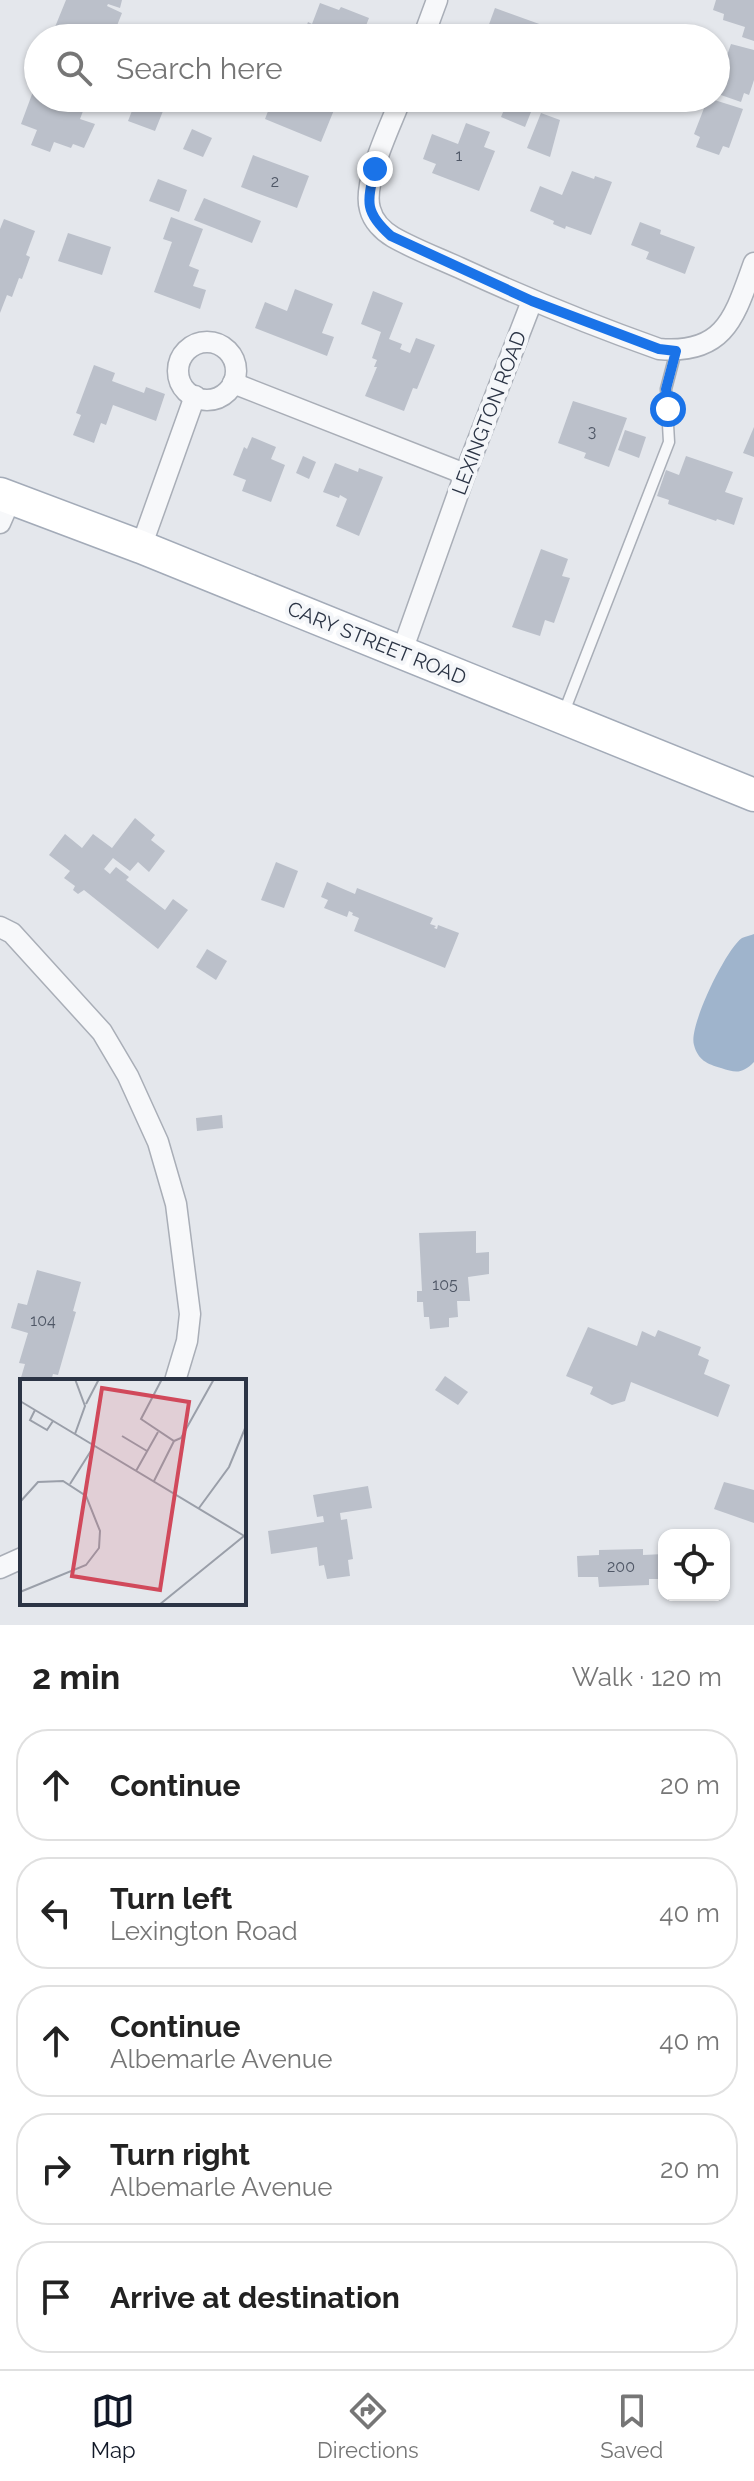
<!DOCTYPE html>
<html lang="en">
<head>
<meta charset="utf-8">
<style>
  :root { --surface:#fff; --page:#f6f6f6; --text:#222; --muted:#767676; --line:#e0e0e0; --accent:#111827 }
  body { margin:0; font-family:Raleway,sans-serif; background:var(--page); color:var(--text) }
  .controls { position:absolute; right:24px; bottom:24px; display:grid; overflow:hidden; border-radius:16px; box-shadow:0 2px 6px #0004 }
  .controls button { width:72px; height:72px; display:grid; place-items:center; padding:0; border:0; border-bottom:2px solid var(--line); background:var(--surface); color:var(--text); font:40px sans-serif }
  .stop { position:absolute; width:24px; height:24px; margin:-18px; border:6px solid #1a73e8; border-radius:50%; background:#fff }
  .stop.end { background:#1a73e8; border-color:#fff; box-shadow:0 2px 8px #0008 }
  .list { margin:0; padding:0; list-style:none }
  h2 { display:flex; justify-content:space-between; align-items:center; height:104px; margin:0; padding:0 32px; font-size:34px }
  h2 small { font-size:26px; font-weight:400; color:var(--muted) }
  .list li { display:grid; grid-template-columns:52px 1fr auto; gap:24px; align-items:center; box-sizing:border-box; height:112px; margin:0 16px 16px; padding:0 16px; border:2px solid var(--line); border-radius:32px }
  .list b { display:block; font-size:30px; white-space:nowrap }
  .list p { margin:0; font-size:26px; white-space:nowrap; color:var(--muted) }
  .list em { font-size:26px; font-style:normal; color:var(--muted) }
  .icon { flex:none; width:44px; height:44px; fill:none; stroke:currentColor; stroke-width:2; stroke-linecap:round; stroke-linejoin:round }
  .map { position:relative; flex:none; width:754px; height:1625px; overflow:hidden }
  .search { position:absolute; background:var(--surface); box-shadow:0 2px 6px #0004; left:24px; right:24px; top:24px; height:88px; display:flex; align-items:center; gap:20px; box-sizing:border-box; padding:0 28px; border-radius:44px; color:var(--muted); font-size:30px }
  .sheet { height:744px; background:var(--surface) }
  nav { display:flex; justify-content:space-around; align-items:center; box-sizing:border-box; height:112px; border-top:2px solid var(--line); background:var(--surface); font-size:22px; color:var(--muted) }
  nav a { display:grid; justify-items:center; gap:4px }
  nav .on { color:var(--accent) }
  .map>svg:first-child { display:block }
  .water { fill:#9fb4cc }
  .building { fill:#bbc0ca }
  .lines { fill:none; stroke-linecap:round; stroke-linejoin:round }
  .service-casing { stroke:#a9aeb7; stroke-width:13 }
  .minor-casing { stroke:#a9aeb7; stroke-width:23 }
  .primary-casing { stroke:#a3abb8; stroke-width:35 }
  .service { stroke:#f7f8fa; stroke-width:10 }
  .minor { stroke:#f7f8fa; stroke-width:20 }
  .primary { stroke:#fff; stroke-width:32 }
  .route { stroke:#1a73e8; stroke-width:10 }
  .labels { text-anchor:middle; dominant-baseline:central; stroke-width:8; stroke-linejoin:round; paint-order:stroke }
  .number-label { font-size:16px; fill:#4f5766 }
  .street-label { font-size:20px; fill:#2b3445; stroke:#f4f6f9 }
  .inset-road { fill:none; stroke:#9a9fa9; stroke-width:2 }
  .view { fill:#d1495b; fill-opacity:0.15; stroke:#d1495b; stroke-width:4 }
  .inset-edge { fill:none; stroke:#2b3445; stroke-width:4 }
</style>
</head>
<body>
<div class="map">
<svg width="754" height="1625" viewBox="0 0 754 1625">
  <rect width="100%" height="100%" fill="#e4e7ec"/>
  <path class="water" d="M754 934V1062C742 1074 736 1073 721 1068 707 1064 698 1060 694 1045 688 1027 726 949 742 938 745 937 751 935 754 934Z"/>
  <g class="building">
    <polygon points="66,0 122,0 120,8 108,4 107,6 122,13 112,38 81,38 55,27"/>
    <polygon points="716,0 754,0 754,41 742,37 745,27 723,20 724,14 713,10"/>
    <polygon points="320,3 339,10 341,7 369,18 361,38 302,38 308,22 312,24"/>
    <polygon points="495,8 556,30 553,38 484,38"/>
    <polygon points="731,44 754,50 754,80 749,95 744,93 741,102 718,94 721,85 717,84"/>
    <polygon points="38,78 38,98 88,98 80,119 95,124 84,148 73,144 71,148 54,142 50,152 31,145 37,130 21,124"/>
    <polygon points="137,98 159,98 167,101 155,131 128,121"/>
    <polygon points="201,98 224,98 218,112 199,104"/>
    <polygon points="266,98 319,98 336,105 321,142 265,119 272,101"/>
    <polygon points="509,98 525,98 535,102 525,127 501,117"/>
    <polygon points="708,98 743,109 729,148 723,146 719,155 696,147 700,137 694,134"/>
    <polygon points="541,113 560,120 550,157 527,148"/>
    <polygon points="466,123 490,132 484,147 495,151 479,191 432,173 436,164 423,159 432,134 458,144"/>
    <polygon points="192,129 212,138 203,157 183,149"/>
    <polygon points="253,155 309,176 297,208 241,187"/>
    <polygon points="572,171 594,179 595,176 612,182 591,235 566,226 565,229 553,224 554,221 530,211 540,186 562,195"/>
    <polygon points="158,179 187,190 179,212 149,201"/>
    <polygon points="204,198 261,221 252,243 194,220"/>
    <polygon points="171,217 203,229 189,266 199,270 193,286 206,290 200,309 154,292 172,242 163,239"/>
    <polygon points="4,219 35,231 26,255 30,257 22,279 19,278 12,297 7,295 0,313 0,229"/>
    <polygon points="640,222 661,230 660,234 695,247 685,274 646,259 649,252 631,245"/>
    <polygon points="68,233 111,247 102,275 58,261"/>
    <polygon points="295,289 333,304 322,333 334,337 327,356 255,328 265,302 287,311"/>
    <polygon points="373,291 403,303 389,339 402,344 400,349 410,353 416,338 435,345 417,389 413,388 404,411 365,396 377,367 374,367 377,360 372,358 381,332 361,324"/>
    <polygon points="94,365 115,373 112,381 144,393 146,387 165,394 156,421 113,405 106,425 101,423 94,443 73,435 81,415 76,413"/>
    <polygon points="573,401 627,418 609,467 584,458 586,453 558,443"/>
    <polygon points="754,427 754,457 743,453"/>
    <polygon points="625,430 646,437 639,458 618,450"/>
    <polygon points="252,437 276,447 271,459 285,465 271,502 242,491 246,480 233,475 244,447 247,449"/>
    <polygon points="303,456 316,462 309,479 296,473"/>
    <polygon points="686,456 733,472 725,492 743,498 734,525 717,519 716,521 668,504 669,500 657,496 666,470 679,475"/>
    <polygon points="335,463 358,472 359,468 383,477 359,536 336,526 347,499 340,495 339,498 323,492"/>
    <polygon points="541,549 568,559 562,576 570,578 554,623 545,620 540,636 512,627"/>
    <polygon points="135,818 155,835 151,840 165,851 149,872 138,862 130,871 113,858 104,869 110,874 116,867 129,877 126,880 165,910 173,899 188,910 158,949 84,890 78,894 73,890 75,886 64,878 70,871 49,855 65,834 82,848 93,834 112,848"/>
    <polygon points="276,862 298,871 284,908 261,900"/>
    <polygon points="327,882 355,894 357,888 433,918 430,924 436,926 434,928 437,929 438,925 459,933 445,968 354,931 359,918 352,915 353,913 349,911 347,917 324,908 328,900 321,897"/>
    <polygon points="207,949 227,961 216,980 196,967"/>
    <polygon points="222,1115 223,1128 197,1131 196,1118"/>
    <polygon points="476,1231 476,1253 489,1252 489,1274 468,1277 470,1301 457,1301 458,1317 449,1318 449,1327 430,1329 429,1317 424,1317 423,1302 417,1302 417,1291 422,1291 419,1233"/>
    <polygon points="37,1270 81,1282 73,1311 76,1312 58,1375 53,1374 51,1381 20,1381 25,1364 19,1363 28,1333 11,1328 18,1303 27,1305"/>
    <polygon points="588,1327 637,1346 642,1331 655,1337 658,1330 701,1347 698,1355 709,1360 704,1374 730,1385 718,1417 631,1382 625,1401 612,1405 590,1394 593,1387 566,1376"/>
    <polygon points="445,1376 468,1392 458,1405 435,1390"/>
    <polygon points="724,1482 754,1490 754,1523 714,1509"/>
    <polygon points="368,1486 372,1508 340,1513 341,1520 347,1519 353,1559 348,1560 350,1576 327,1579 324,1565 319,1566 317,1547 271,1554 268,1531 324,1522 323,1516 317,1517 313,1495"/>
    <polygon points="643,1549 643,1555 664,1554 664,1579 649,1579 649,1585 599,1587 598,1577 578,1577 577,1556 599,1555 599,1550"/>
  </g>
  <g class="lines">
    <defs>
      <polyline id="service" points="564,712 669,442 666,389 676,351"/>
      <g id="minor">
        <polyline points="423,38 437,0"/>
        <path d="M401 98C391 125 362 182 370 209 373 221 383 231 393 237 414 249 438 258 460 268 525 298 591 325 659 349 726 355 735 315 754 263"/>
        <circle cx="207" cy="371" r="29"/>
        <polyline points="233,383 465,474"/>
        <polyline points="0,523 11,498"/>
        <polyline points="141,547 195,396"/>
        <polyline points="401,654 465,474 532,301"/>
        <polyline points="0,927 12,933 102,1032 128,1076 158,1142 176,1204 190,1314 187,1341 175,1381"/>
        <polyline points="0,1568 22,1558"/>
      </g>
      <polyline id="primary" points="0,494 141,547 754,795"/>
    </defs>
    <use href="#service" class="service-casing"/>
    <use href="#minor" class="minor-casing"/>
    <use href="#primary" class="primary-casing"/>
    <use href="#service" class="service"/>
    <use href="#minor" class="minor"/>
    <use href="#primary" class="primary"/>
  </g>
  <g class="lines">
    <path class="route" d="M375 169C367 202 364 212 391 236L532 301 659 349 676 351 666 389 668 409"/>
  </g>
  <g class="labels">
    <g class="number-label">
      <text x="459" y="155">1</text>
      <text x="275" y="181">2</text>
      <text x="592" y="431">3</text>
      <text x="445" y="1284">105</text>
      <text x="43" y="1320">104</text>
      <text x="621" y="1566">200</text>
    </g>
    <g class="street-label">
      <text transform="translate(489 413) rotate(-69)">LEXINGTON ROAD</text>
      <text transform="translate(377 643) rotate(22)">CARY STREET ROAD</text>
    </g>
  </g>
  <g transform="translate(20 1379)">
    <rect width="226" height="226" fill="#e4e7ec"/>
    <path class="inset-road" d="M142 0 121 40 154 62 161 59 194 0M0 22 226 158M66 25 79 0M15 31 10 41 27 51 33 42M55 55 65 27 55 0M102 57 127 72M116 92 138 53M134 102 154 62M50 105 74 67M0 123 18 103 43 102 66 117 80 152 79 169 66 186 0 213M179 129 209 88 226 47M139 226 224 157"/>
    <path class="view" d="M82 9 169 23 140 211 52 197Z"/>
    <rect width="226" height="226" class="inset-edge"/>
  </g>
</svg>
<div class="controls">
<button><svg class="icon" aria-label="locate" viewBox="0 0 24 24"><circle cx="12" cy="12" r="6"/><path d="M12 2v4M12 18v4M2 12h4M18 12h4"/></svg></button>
</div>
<div class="stop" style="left:668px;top:409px"></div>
<div class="stop end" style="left:375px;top:169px"></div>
<div class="search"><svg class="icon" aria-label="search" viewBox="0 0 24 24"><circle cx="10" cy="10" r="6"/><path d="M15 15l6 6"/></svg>Search here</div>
</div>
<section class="sheet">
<h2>2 min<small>Walk · 120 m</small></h2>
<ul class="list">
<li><svg class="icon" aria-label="ahead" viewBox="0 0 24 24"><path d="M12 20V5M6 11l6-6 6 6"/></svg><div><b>Continue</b></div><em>20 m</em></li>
<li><svg class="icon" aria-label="left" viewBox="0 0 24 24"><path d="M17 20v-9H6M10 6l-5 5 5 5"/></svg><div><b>Turn left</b><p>Lexington Road</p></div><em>40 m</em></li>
<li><svg class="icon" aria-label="ahead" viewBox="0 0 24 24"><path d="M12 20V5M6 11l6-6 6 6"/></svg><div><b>Continue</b><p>Albemarle Avenue</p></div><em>40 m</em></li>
<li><svg class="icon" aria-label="right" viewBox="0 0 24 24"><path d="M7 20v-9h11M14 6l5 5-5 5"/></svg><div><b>Turn right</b><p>Albemarle Avenue</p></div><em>20 m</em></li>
<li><svg class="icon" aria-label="arrive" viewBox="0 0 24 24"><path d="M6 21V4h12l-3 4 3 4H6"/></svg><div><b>Arrive at destination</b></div></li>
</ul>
</section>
<nav>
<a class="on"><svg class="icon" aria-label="map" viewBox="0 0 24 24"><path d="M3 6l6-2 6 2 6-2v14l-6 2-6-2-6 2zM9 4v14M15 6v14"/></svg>Map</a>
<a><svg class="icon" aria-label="directions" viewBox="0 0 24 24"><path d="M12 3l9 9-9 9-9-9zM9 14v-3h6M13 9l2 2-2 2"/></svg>Directions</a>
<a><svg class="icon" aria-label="saved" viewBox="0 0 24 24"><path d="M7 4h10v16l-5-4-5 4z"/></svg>Saved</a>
</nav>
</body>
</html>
